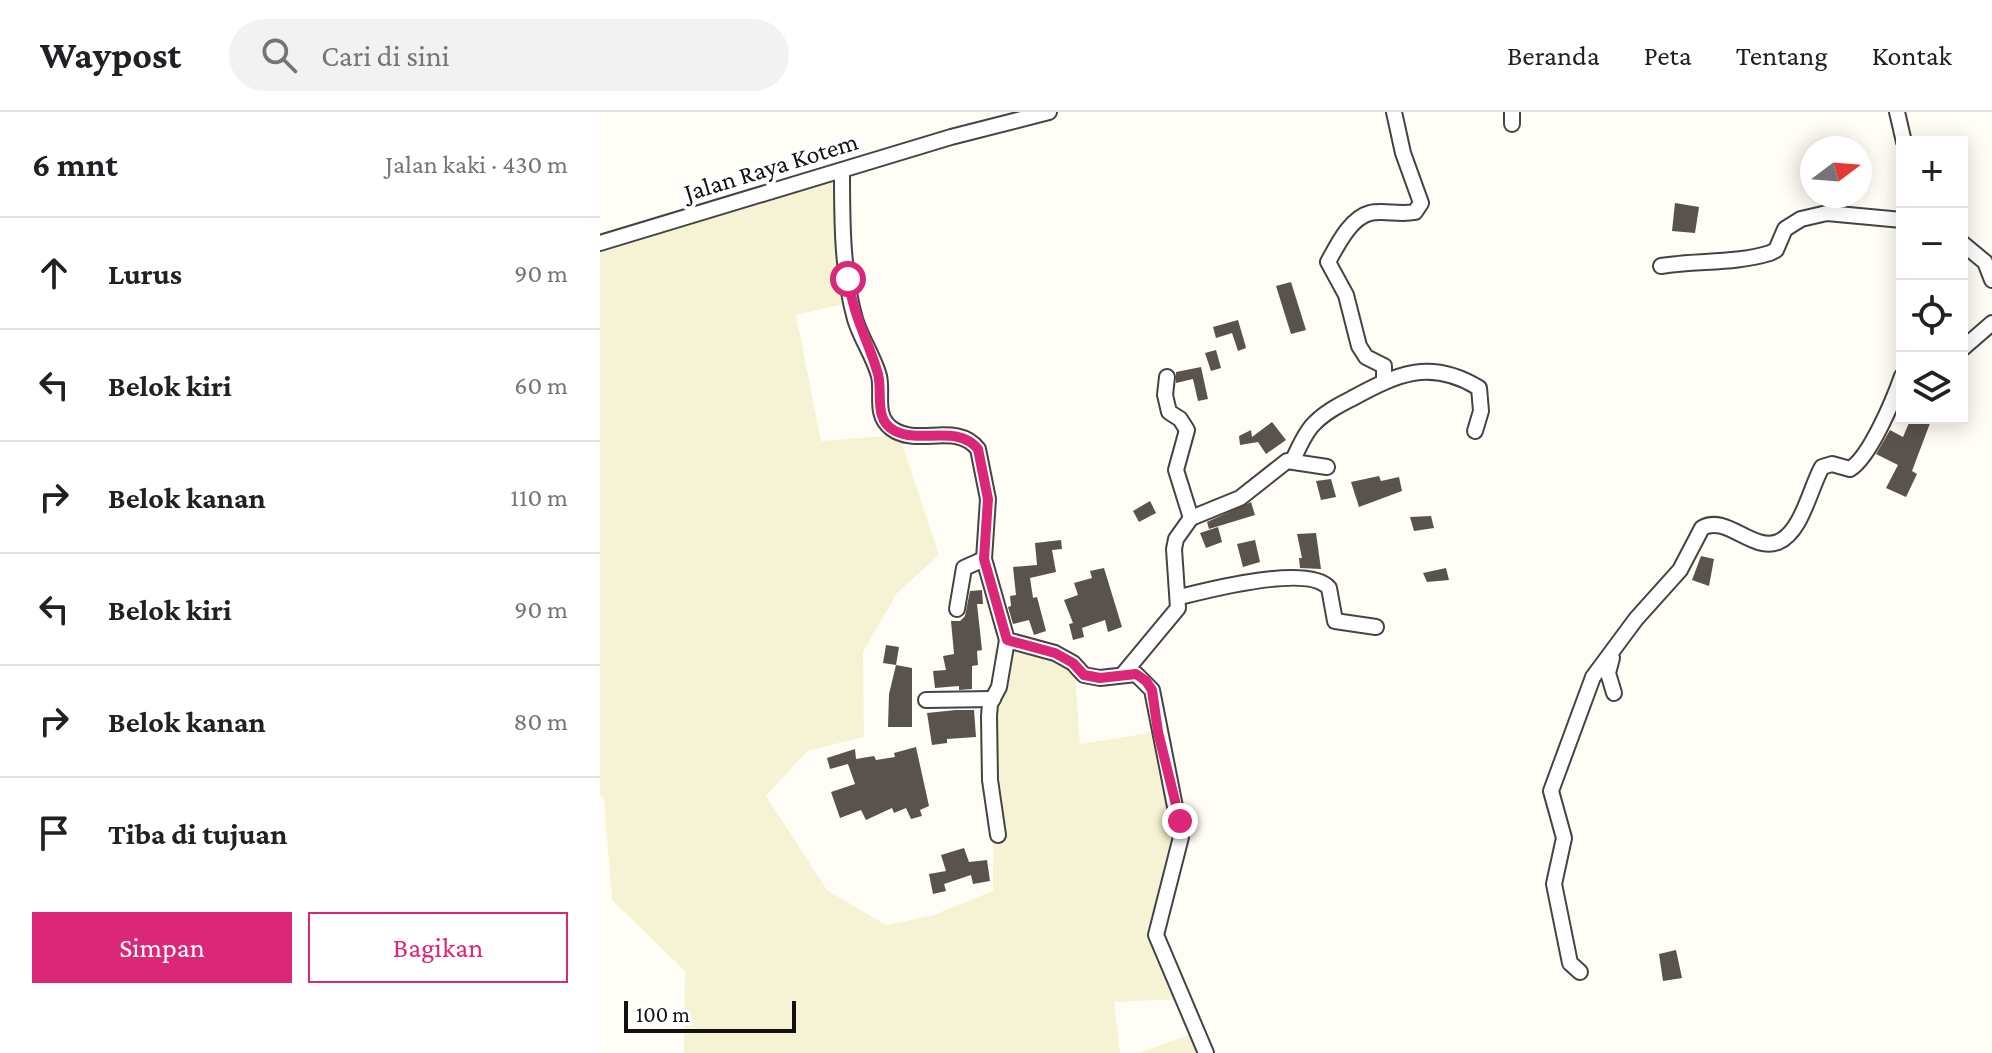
<!DOCTYPE html>
<html lang="id">
<head>
<meta charset="utf-8">
<style>
  :root { --surface:#fff; --page:#f2f2f2; --text:#202124; --muted:#757577; --line:#e0e0e0; --accent:#db2777 }
  body { margin:0; font-family:"Crimson Pro",serif; background:var(--page); color:var(--text) }
  .controls { position:absolute; right:24px; top:24px; display:grid; overflow:hidden; border-radius:0px; box-shadow:0 4px 20px #0003 }
  .controls button { width:72px; height:72px; display:grid; place-items:center; padding:0; border:0; border-bottom:2px solid var(--line); background:var(--surface); color:var(--text); font:40px sans-serif }
  .compass { position:absolute; left:1200px; top:24px; width:72px; height:72px; border-radius:50%; background:var(--surface); box-shadow:0 4px 20px #0003; rotate:74deg }
  .scale { position:absolute; left:24px; bottom:20px; width:172px; box-sizing:border-box; padding-left:8px; border:4px solid #111; border-top:0; font-size:22px; line-height:28px; white-space:nowrap; color:#111; -webkit-text-stroke:6px #fff; paint-order:stroke }
  .stop { position:absolute; width:24px; height:24px; margin:-18px; border:6px solid #db2777; border-radius:50%; background:#fff }
  .stop.end { background:#db2777; border-color:#fff; box-shadow:0 2px 8px #0008 }
  .list { margin:0; padding:0; list-style:none }
  h2 { display:flex; justify-content:space-between; align-items:center; height:104px; margin:0; padding:0 32px; font-size:34px }
  h2 small { font-size:26px; font-weight:400; color:var(--muted) }
  .list li { display:grid; grid-template-columns:52px 1fr auto; gap:24px; align-items:center; box-sizing:border-box; height:112px; padding:0 32px; border-top:2px solid var(--line) }
  .list b { display:block; font-size:30px; white-space:nowrap }
  .list em { font-size:26px; font-style:normal; color:var(--muted) }
  .actions { display:flex; gap:16px; padding:24px 32px }
  .actions a { flex:1; padding:18px 0; border:2px solid var(--accent); border-radius:0px; text-align:center; font-size:28px; color:var(--accent) }
  .actions .main { background:var(--accent); color:#fff }
  .icon { flex:none; width:44px; height:44px; fill:none; stroke:currentColor; stroke-width:2; stroke-linecap:round; stroke-linejoin:round }
  .map { position:relative; flex:none; width:1392px; height:941px; overflow:hidden }
  header { display:flex; align-items:center; gap:48px; box-sizing:border-box; height:112px; padding:0 40px; background:var(--surface); border-bottom:2px solid var(--line) }
  header strong { font-size:38px }
  nav { display:flex; gap:44px; margin-inline-start:auto; font-size:28px }
  .search { width:560px; height:72px; background:var(--page); display:flex; align-items:center; gap:20px; box-sizing:border-box; padding:0 28px; border-radius:44px; color:var(--muted); font-size:30px }
  main { display:flex }
  aside { flex:1; background:var(--surface) }
  .map>svg:first-child { display:block }
  .farmland { fill:#f6f3d4 }
  .building { fill:#5a524d }
  .lines { fill:none; stroke-linecap:round; stroke-linejoin:round }
  .minor-casing { stroke:#444; stroke-width:18 }
  .minor { stroke:#fff; stroke-width:14 }
  .route { stroke:#db2777; stroke-width:10 }
  .labels { text-anchor:middle; dominant-baseline:central; stroke-width:8; stroke-linejoin:round; paint-order:stroke }
  .street-label { font-size:26px; fill:#111; stroke:#fff }
</style>
</head>
<body>
<header>
<strong>Waypost</strong>
<div class="search"><svg class="icon" aria-label="search" viewBox="0 0 24 24"><circle cx="10" cy="10" r="6"/><path d="M15 15l6 6"/></svg>Cari di sini</div>
<nav><a>Beranda</a><a>Peta</a><a>Tentang</a><a>Kontak</a></nav>
</header>
<main>
<aside>
<h2>6 mnt<small>Jalan kaki · 430 m</small></h2>
<ul class="list">
<li><svg class="icon" aria-label="ahead" viewBox="0 0 24 24"><path d="M12 20V5M6 11l6-6 6 6"/></svg><div><b>Lurus</b></div><em>90 m</em></li>
<li><svg class="icon" aria-label="left" viewBox="0 0 24 24"><path d="M17 20v-9H6M10 6l-5 5 5 5"/></svg><div><b>Belok kiri</b></div><em>60 m</em></li>
<li><svg class="icon" aria-label="right" viewBox="0 0 24 24"><path d="M7 20v-9h11M14 6l5 5-5 5"/></svg><div><b>Belok kanan</b></div><em>110 m</em></li>
<li><svg class="icon" aria-label="left" viewBox="0 0 24 24"><path d="M17 20v-9H6M10 6l-5 5 5 5"/></svg><div><b>Belok kiri</b></div><em>90 m</em></li>
<li><svg class="icon" aria-label="right" viewBox="0 0 24 24"><path d="M7 20v-9h11M14 6l5 5-5 5"/></svg><div><b>Belok kanan</b></div><em>80 m</em></li>
<li><svg class="icon" aria-label="arrive" viewBox="0 0 24 24"><path d="M6 21V4h12l-3 4 3 4H6"/></svg><div><b>Tiba di tujuan</b></div></li>
</ul>
<div class="actions"><a class="main">Simpan</a><a>Bagikan</a></div>
</aside>
<div class="map">
<svg width="1392" height="941" viewBox="0 0 1392 941">
  <rect width="100%" height="100%" fill="#fffdf5"/>
  <g class="farmland">
    <polygon points="239,61 252,190 196,203 221,329 299,323 339,443 297,481 263,540 264,625 207,639 166,684 227,778 286,813 331,804 393,779 394,536 474,549 480,632 556,620 578,729 555,798 583,887 514,890 520,941 84,941 85,859 12,788 4,686 0,683 0,131"/>
    <polygon points="597,920 602,941 539,941"/>
  </g>
  <g class="building">
    <polygon points="1075,91 1099,95 1095,121 1072,119"/>
    <polygon points="691,170 706,218 691,222 676,174"/>
    <polygon points="638,208 645,232 646,236 638,239 632,221 616,226 613,215"/>
    <polygon points="616,238 621,256 611,259 605,241"/>
    <polygon points="601,255 608,287 598,289 593,267 576,271 576,260"/>
    <polygon points="1311,306 1332,306 1312,359 1317,362 1306,385 1286,376 1298,353 1276,342 1290,318 1303,325"/>
    <polygon points="672,310 686,328 666,342 658,330 640,333 639,324 651,318 652,325"/>
    <polygon points="779,364 781,369 799,365 802,379 759,395 751,370"/>
    <polygon points="731,367 736,385 721,388 716,369"/>
    <polygon points="550,389 556,401 539,410 533,399"/>
    <polygon points="651,390 655,403 609,417 607,410"/>
    <polygon points="831,404 834,416 814,419 810,405"/>
    <polygon points="618,415 622,430 606,436 600,421"/>
    <polygon points="716,421 721,457 700,456 699,446 702,446 697,422"/>
    <polygon points="461,428 462,437 452,438 456,460 430,466 433,486 437,485 446,519 434,523 429,508 413,512 408,495 411,494 410,484 416,483 413,455 437,453 435,431"/>
    <polygon points="655,428 660,450 643,455 637,432"/>
    <polygon points="1101,444 1114,447 1109,474 1092,468"/>
    <polygon points="504,456 522,515 508,520 505,508 482,516 484,525 473,528 469,512 473,511 464,488 478,483 474,471 492,466 490,459"/>
    <polygon points="846,456 849,468 827,470 823,461"/>
    <polygon points="382,478 383,492 377,492 382,538 377,539 378,553 372,554 372,577 359,578 359,574 335,576 333,559 346,558 343,544 354,542 351,509 360,509 365,504 370,479"/>
    <polygon points="286,533 299,535 296,553 283,551"/>
    <polygon points="296,553 312,556 312,615 288,615 289,582"/>
    <polygon points="356,598 374,598 376,625 347,627 347,631 332,633 327,601"/>
    <polygon points="316,635 329,694 320,698 322,704 311,707 306,696 294,701 292,696 266,708 261,698 240,706 231,680 255,672 248,652 230,657 227,646 255,637 256,647 274,644 276,648 295,645 294,641"/>
    <polygon points="364,736 369,750 387,748 390,769 373,772 371,763 344,772 346,779 333,782 329,762 346,759 341,743"/>
    <polygon points="1076,838 1082,866 1063,869 1059,842"/>
  </g>
  <g class="lines">
    <defs>
      <g id="minor">
        <polyline points="912,0 912,12"/>
        <polyline points="1297,0 1304,30"/>
        <path d="M242 59C242 107 242 161 255 207 261 227 274 245 279 264 283 281 274 303 291 316 317 336 356 309 378 337L388 387 384 447 407 528 455 541 473 551 484 563 500 566 536 562 552 578 581 725 556 823 606 941"/>
        <polyline points="0,131 351,25 449,0"/>
        <polyline points="1362,131 1385,150 1392,168"/>
        <path d="M1061 154C1099 148 1134 152 1170 141L1176 138 1185 117 1201 107 1227 101 1302 108"/>
        <polyline points="1362,237 1392,211"/>
        <polyline points="567,265 565,283 569,300 580,307 587,318 576,358 591,406"/>
        <path d="M784 267V254L766 245 759 234 746 183 728 150C737 134 750 106 770 101 783 98 800 103 815 100L821 91 803 41 794 0"/>
        <path d="M693 348C698 337 703 325 711 315 722 302 737 294 751 287 797 262 830 246 879 276L881 299 875 319"/>
        <path d="M580 485C608 478 708 452 729 476L735 509 776 515"/>
        <polyline points="357,497 364,456 384,447"/>
        <polyline points="1012,546 1008,561 1014,581"/>
        <polyline points="524,561 578,496 574,437 576,427 591,406 640,386 687,349 727,355"/>
        <polyline points="326,588 393,587"/>
        <polyline points="398,723 390,668 389,604 390,592 399,575 407,528"/>
        <path d="M980 860 970 851 954 772 964 726 951 679 993 565 1036 507 1080 458 1102 416C1126 402 1152 440 1178 430 1202 420 1210 376 1222 355L1232 352 1250 357C1270 345 1294 287 1302 264"/>
      </g>
    </defs>
    <use href="#minor" class="minor-casing"/>
    <use href="#minor" class="minor"/>
  </g>
  <g class="lines">
    <path class="route" d="M248 167C254 207 268 227 278 262 283 281 273 308 295 319 322 332 357 312 378 337L388 387 384 447 407 528 455 541 473 551 484 563 500 566 536 562 546 569 552 578 558 620 580 709"/>
  </g>
  <g class="labels">
    <g class="street-label">
      <text transform="translate(171 55) rotate(-17)">Jalan Raya Kotem</text>
    </g>
  </g>
</svg>
<div class="controls">
<button>+</button>
<button>−</button>
<button><svg class="icon" aria-label="locate" viewBox="0 0 24 24"><circle cx="12" cy="12" r="6"/><path d="M12 2v4M12 18v4M2 12h4M18 12h4"/></svg></button>
<button><svg class="icon" aria-label="layers" viewBox="0 0 24 24"><path d="M12 4l9 5-9 5-9-5zM3 14l9 5 9-5"/></svg></button>
</div>
<svg class="compass" viewBox="-18 -18 36 36"><path d="M0-13l5 13h-10z" fill="#e53935"/><path d="M0 13l5-13h-10z" fill="#757577"/></svg>
<div class="scale">100 m</div>
<div class="stop" style="left:248px;top:167px"></div>
<div class="stop end" style="left:580px;top:709px"></div>
</div>
</main>
</body>
</html>
